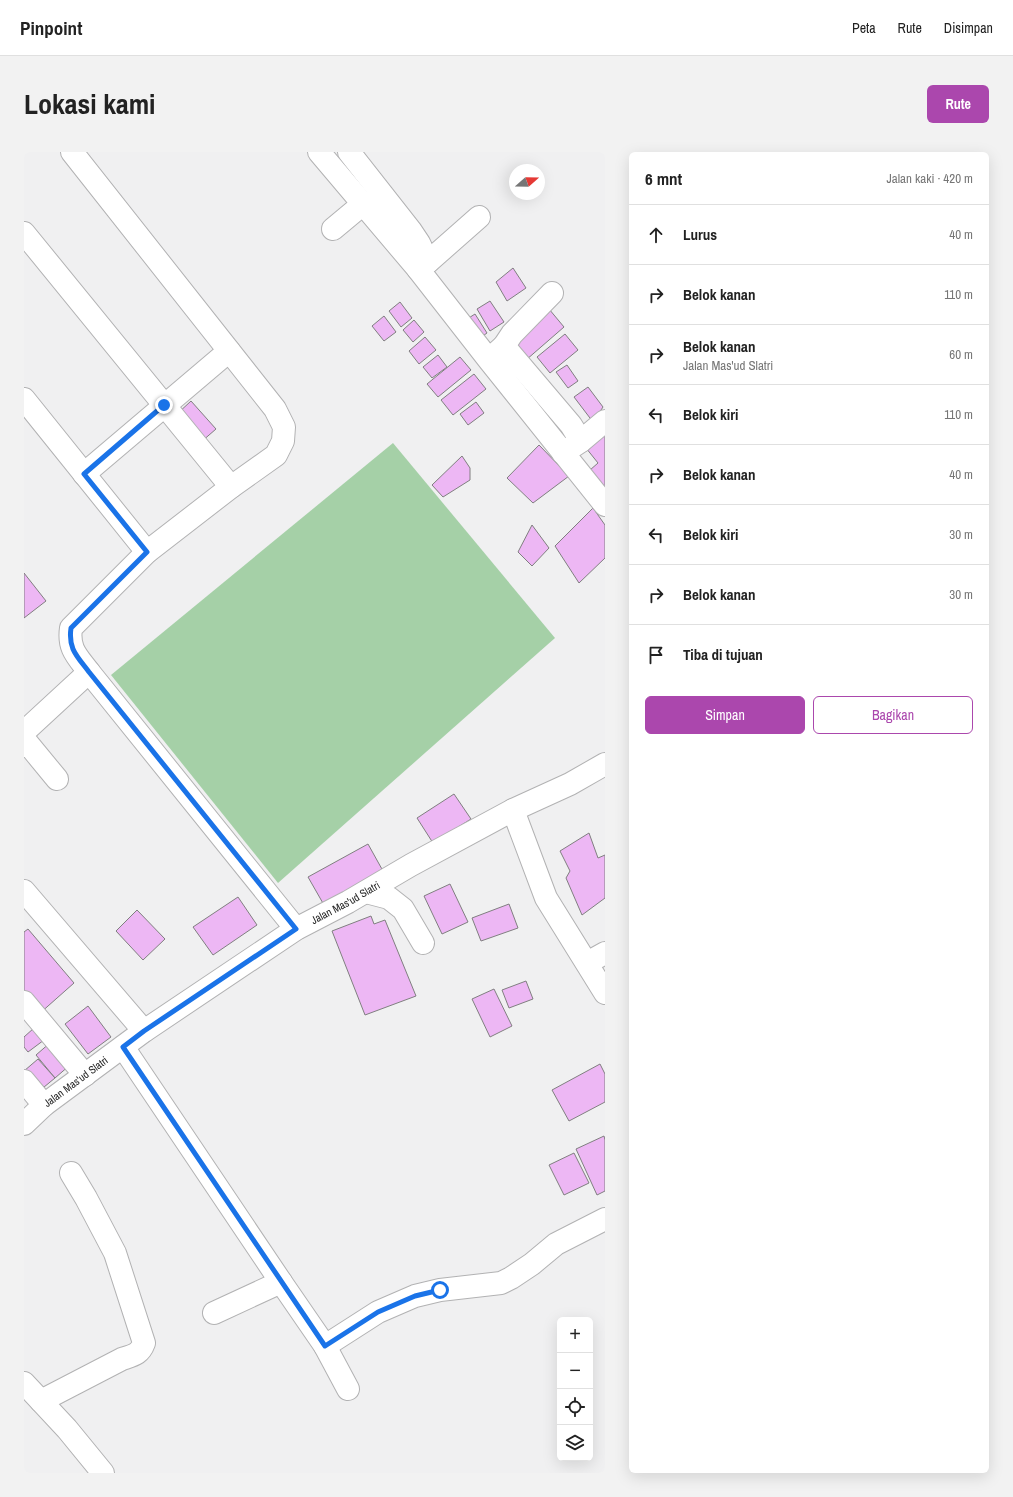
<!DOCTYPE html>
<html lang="id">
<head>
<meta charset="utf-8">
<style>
  :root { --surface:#fff; --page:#f2f2f2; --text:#222; --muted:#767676; --line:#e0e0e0; --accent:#ab47ad }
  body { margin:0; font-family:"Archivo Narrow",sans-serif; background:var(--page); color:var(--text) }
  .controls { position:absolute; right:12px; bottom:12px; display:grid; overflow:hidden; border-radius:6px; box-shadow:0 4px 16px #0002 }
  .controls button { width:36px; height:36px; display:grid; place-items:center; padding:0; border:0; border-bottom:1px solid var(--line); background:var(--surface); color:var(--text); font:20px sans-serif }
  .compass { position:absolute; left:485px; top:12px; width:36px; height:36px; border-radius:50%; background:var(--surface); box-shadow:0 4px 16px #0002; rotate:70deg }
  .stop { position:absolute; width:12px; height:12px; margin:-9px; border:3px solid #1a73e8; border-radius:50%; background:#fff }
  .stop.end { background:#1a73e8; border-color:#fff; box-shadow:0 1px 4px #0008 }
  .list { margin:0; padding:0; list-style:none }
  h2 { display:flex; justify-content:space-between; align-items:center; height:52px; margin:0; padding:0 16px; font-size:17px }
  h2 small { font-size:13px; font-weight:400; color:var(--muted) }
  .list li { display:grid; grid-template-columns:26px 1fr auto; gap:12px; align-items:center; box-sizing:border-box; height:60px; padding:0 16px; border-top:1px solid var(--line) }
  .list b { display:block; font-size:15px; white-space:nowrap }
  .list p { margin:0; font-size:13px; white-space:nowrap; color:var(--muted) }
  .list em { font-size:13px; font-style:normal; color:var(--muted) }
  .actions { display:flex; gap:8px; padding:12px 16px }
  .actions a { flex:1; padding:9px 0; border:1px solid var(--accent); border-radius:6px; text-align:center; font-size:14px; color:var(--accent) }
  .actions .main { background:var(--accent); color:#fff }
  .icon { flex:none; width:22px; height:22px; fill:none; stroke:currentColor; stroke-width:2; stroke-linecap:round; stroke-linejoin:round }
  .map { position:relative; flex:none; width:581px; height:1321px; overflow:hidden; border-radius:6px }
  header { display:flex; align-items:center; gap:24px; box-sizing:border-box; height:56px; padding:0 20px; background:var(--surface); border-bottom:1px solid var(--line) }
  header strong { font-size:19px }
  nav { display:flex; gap:22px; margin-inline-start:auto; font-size:14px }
  .intro { display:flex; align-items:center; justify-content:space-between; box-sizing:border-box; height:96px; padding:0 24px }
  h1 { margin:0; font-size:28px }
  .button { padding:10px 18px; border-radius:6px; background:var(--accent); color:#fff; font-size:14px; font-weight:700 }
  main { display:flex; gap:24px; padding:0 24px }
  aside { flex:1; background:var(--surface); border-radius:6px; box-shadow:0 4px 16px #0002 }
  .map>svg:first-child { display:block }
  .green { fill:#a5d0a7 }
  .building { fill:#edb7f4; stroke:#807f80 }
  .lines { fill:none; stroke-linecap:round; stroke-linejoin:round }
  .minor-casing { stroke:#b2b2b3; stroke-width:24 }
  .minor { stroke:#fff; stroke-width:22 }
  .route { stroke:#1a73e8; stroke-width:5 }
  .labels { text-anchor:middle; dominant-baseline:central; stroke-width:4; stroke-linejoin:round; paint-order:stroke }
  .street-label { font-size:11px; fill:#282828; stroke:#f0f0f1 }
</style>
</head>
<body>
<header>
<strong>Pinpoint</strong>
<nav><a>Peta</a><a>Rute</a><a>Disimpan</a></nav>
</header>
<div class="intro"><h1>Lokasi kami</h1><a class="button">Rute</a></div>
<main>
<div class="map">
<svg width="581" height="1321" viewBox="0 0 581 1321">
  <rect width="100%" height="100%" fill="#f0f0f1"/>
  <polygon class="green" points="369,291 531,486 254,731 87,523"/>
  <g class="building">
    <polygon points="489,116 502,136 483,149 472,130"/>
    <polygon points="466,149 480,170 466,179 453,157"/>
    <polygon points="376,150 388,166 377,175 365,159"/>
    <polygon points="525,157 540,175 502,208 487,190"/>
    <polygon points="451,162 463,181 453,188 440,169"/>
    <polygon points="360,164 372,180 360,189 348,174"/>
    <polygon points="390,168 400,180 389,190 379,178"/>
    <polygon points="541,182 554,198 526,221 513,205"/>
    <polygon points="401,185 412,198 395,212 385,199"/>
    <polygon points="414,203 423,215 408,226 399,215"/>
    <polygon points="436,205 447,218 414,245 403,232"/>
    <polygon points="543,213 554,229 544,236 532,220"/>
    <polygon points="450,222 462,237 429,263 417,248"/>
    <polygon points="564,235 579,255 569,270 550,245"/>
    <polygon points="167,249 192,277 177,290 153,262"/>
    <polygon points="452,250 460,261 444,273 436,262"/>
    <polygon points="581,281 581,338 566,318 574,311 562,296"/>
    <polygon points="515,293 545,324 509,351 483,326"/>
    <polygon points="438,304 446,316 446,328 419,345 408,333"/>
    <polygon points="569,356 581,373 581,406 555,431 531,394"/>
    <polygon points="508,373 525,396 508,414 494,400"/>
    <polygon points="0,421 22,449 0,466"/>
    <polygon points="430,642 447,667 409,691 393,666"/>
    <polygon points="565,681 574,706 581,703 581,746 558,763 542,726 546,719 536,699"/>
    <polygon points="344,692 359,719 300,753 284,725"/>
    <polygon points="426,732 444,770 418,782 400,744"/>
    <polygon points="214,745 233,773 189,803 169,775"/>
    <polygon points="485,752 494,776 457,789 448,766"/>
    <polygon points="113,758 141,787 119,808 92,779"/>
    <polygon points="347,764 350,772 361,768 392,844 341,863 308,779"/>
    <polygon points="4,777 50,831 15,862 0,843 0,780"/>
    <polygon points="502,829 509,847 485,856 478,838"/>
    <polygon points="470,837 488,874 466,885 448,847"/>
    <polygon points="64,854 87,885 64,902 41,872"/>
    <polygon points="10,876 20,888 4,900 0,895 0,885"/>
    <polygon points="27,890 46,913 31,926 12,903"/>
    <polygon points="14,907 31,926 14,940 0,919"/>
    <polygon points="576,912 581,922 581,950 545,969 528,938"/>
    <polygon points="580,984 581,988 581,1039 573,1043 552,997"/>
    <polygon points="550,1001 565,1031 540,1043 525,1013"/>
  </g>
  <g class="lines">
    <defs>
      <g id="minor">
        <path d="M48 0 251 257 260 275 259 289 252 303 207 335 123 400 47 476C44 497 53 504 65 520L272 777"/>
        <polyline points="295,0 394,117 465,208 581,353"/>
        <polyline points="325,0 387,79 395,91 404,110 394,117"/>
        <polyline points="309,77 339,52"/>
        <polyline points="0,81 207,335"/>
        <polyline points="404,110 455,65"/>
        <polyline points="480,194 547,273 557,289 539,301"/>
        <polyline points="470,203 480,194 488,182 528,141"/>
        <polyline points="0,247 123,400"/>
        <polyline points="557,289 581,269"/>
        <polyline points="60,322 205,199"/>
        <polyline points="0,580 65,520"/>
        <polyline points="0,587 33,627"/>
        <polyline points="489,658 522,746 581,841"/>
        <polyline points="0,739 120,879"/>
        <polyline points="342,740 365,746 379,757 399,791"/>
        <polyline points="563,811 581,801"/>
        <polyline points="0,850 61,923"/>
        <polyline points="99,895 257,1130 190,1161"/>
        <polyline points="0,929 20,953"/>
        <path id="s1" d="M0 972 20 953 120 879 272 777 324 750 387 713 489 658 546 632 581 612"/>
        <polyline points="257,1130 301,1194 324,1237"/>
        <polyline points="301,1194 354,1160 391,1144 416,1138 477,1131 487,1126 508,1112 532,1092 581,1067"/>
        <polyline points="0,1231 43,1277 79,1321"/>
        <path d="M17 1249 98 1207C110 1203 116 1202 120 1191L91 1101 62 1046 47 1021"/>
      </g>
    </defs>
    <use href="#minor" class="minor-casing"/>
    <use href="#minor" class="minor"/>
  </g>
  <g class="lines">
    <path class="route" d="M140 253 60 322 123 400 47 476C44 497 53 504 65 520L272 777 120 879 99 895 301 1194 354 1160 391 1144 416 1138"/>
  </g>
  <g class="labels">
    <g class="street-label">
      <text stroke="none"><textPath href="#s1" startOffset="391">Jalan Mas'ud Slatri</textPath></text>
      <text stroke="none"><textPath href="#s1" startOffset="67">Jalan Mas'ud Slatri</textPath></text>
    </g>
  </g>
</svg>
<div class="controls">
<button>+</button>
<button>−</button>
<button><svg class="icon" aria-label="locate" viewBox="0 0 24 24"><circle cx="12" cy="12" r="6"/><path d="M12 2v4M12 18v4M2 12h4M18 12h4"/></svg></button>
<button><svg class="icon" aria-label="layers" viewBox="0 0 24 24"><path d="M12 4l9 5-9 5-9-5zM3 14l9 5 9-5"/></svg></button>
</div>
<svg class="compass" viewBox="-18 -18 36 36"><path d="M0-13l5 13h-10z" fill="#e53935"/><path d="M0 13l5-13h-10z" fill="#767676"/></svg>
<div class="stop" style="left:416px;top:1138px"></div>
<div class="stop end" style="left:140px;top:253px"></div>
</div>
<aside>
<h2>6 mnt<small>Jalan kaki · 420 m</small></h2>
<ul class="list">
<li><svg class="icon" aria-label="ahead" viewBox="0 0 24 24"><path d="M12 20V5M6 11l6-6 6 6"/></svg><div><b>Lurus</b></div><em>40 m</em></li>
<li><svg class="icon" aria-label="right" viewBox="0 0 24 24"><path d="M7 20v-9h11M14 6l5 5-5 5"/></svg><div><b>Belok kanan</b></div><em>110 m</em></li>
<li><svg class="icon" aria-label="right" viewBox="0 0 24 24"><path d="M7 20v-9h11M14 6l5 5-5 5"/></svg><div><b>Belok kanan</b><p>Jalan Mas'ud Slatri</p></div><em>60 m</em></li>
<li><svg class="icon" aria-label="left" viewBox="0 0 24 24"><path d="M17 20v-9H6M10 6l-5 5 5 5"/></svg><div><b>Belok kiri</b></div><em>110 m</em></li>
<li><svg class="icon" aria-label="right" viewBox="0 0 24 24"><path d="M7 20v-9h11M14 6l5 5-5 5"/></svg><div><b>Belok kanan</b></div><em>40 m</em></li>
<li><svg class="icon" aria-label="left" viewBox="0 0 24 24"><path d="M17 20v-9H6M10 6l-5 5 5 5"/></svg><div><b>Belok kiri</b></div><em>30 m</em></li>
<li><svg class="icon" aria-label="right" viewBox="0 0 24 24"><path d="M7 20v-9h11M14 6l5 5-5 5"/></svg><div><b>Belok kanan</b></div><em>30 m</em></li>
<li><svg class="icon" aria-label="arrive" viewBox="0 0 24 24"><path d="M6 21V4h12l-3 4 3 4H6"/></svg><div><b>Tiba di tujuan</b></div></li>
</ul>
<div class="actions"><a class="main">Simpan</a><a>Bagikan</a></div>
</aside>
</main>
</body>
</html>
